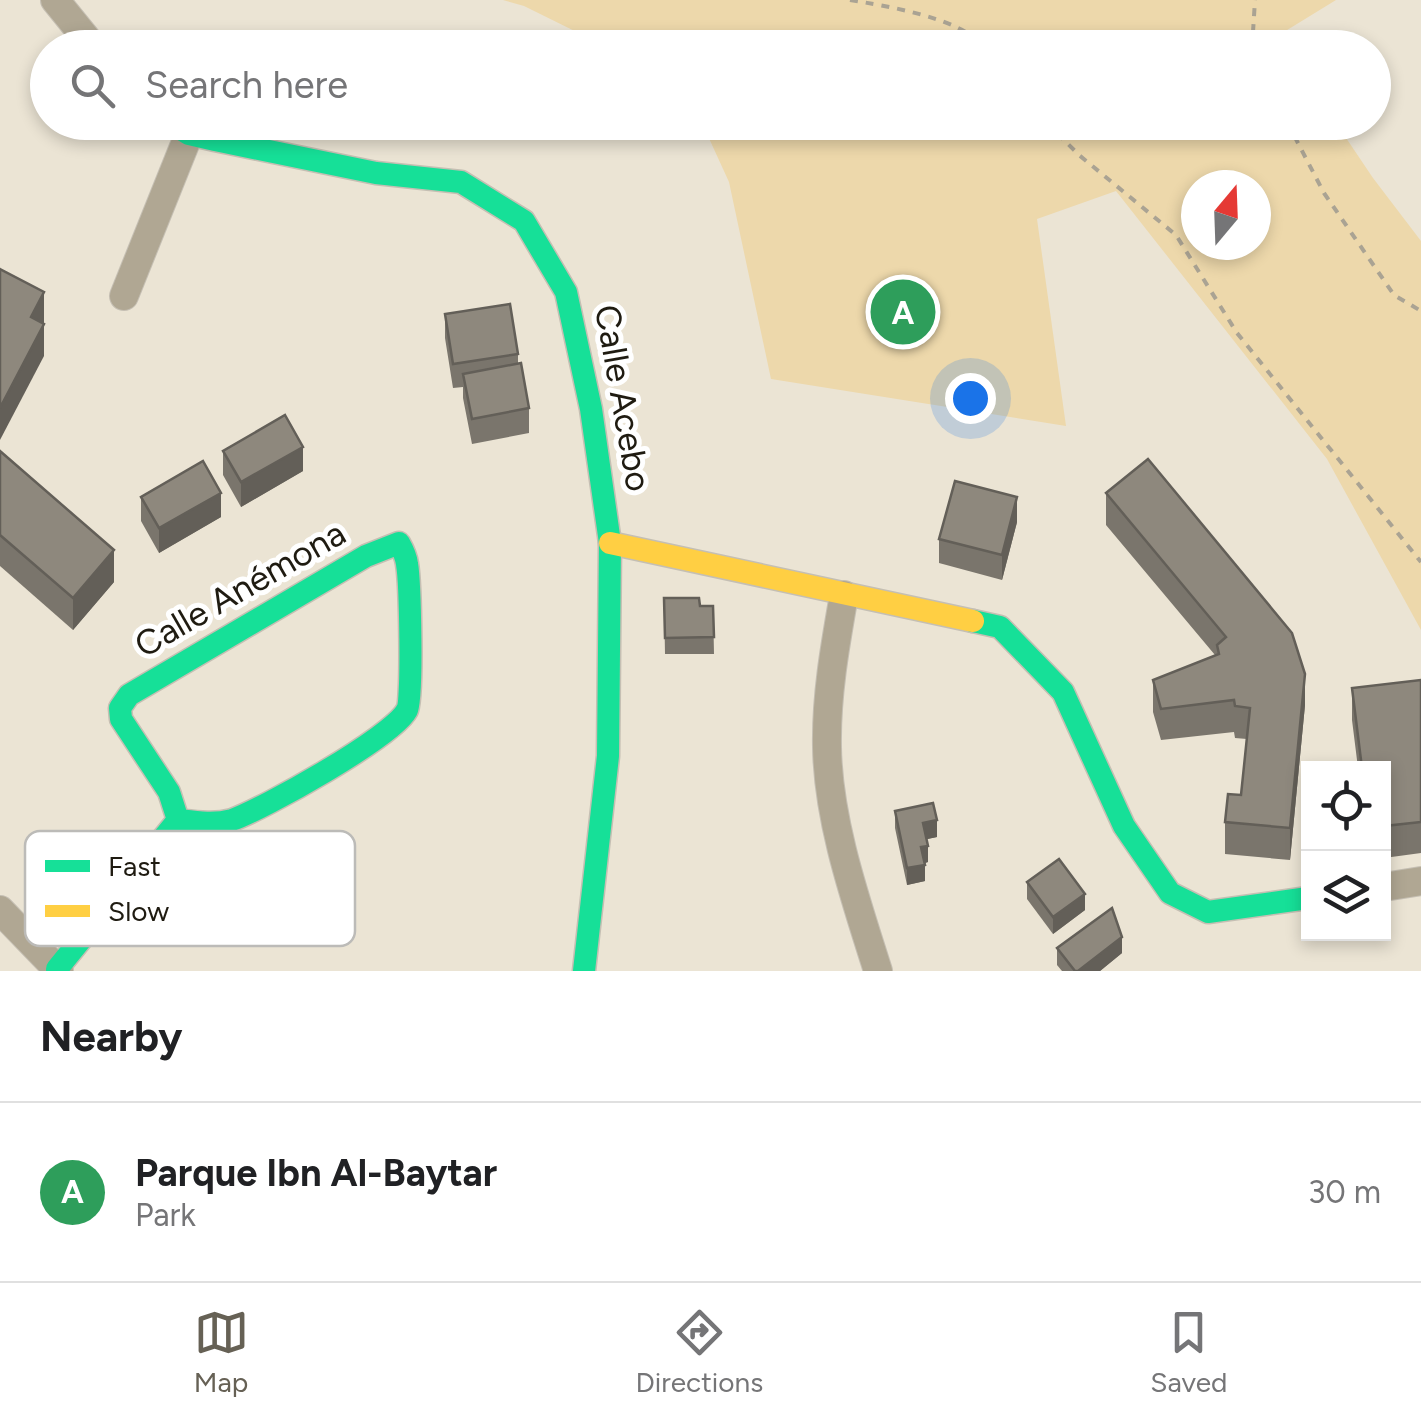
<!DOCTYPE html>
<html lang="en">
<head>
<meta charset="utf-8">
<style>
  :root { --surface:#fff; --page:#f2f2f2; --text:#202124; --muted:#757577; --line:#e0e0e0; --accent:#666155 }
  body { margin:0; font-family:Figtree,sans-serif; background:var(--page); color:var(--text) }
  .controls { position:absolute; right:30px; bottom:30px; display:grid; overflow:hidden; border-radius:0px; box-shadow:0 5px 15px #0003 }
  .controls button { width:90px; height:90px; display:grid; place-items:center; padding:0; border:0; border-bottom:2px solid var(--line); background:var(--surface); color:var(--text); font:50px sans-serif }
  .compass { position:absolute; left:1181px; top:170px; width:90px; height:90px; border-radius:50%; background:var(--surface); box-shadow:0 5px 15px #0003; rotate:19deg }
  .you { position:absolute; left:970px; top:398px; width:35px; height:35px; margin:-25px; border:8px solid #fff; border-radius:50%; background:#1a73e8; box-shadow:0 0 0 15px #1a73e833 }
  .badge { display:grid; place-items:center; width:65px; height:65px; border-radius:50%; background:var(--accent); color:#fff; font-size:32px; font-weight:700 }
  .pin { position:absolute; translate:-50% -50%; border:5px solid #fff; box-shadow:0 2px 10px #0006 }
  .list { margin:0; padding:0; list-style:none }
  h2 { display:flex; justify-content:space-between; align-items:center; height:130px; margin:0; padding:0 40px; font-size:42px }
  h2 small { font-size:32px; font-weight:400; color:var(--muted) }
  .list li { display:grid; grid-template-columns:65px 1fr auto; gap:30px; align-items:center; box-sizing:border-box; height:180px; padding:0 40px; border-top:2px solid var(--line) }
  .list b { display:block; font-size:38px; white-space:nowrap }
  .list p { margin:0; font-size:32px; white-space:nowrap; color:var(--muted) }
  .list em { font-size:32px; font-style:normal; color:var(--muted) }
  .icon { flex:none; width:55px; height:55px; fill:none; stroke:currentColor; stroke-width:2; stroke-linecap:round; stroke-linejoin:round }
  .map { position:relative; flex:none; width:1421px; height:971px; overflow:hidden }
  .search { position:absolute; background:var(--surface); box-shadow:0 5px 15px #0003; left:30px; right:30px; top:30px; height:110px; display:flex; align-items:center; gap:25px; box-sizing:border-box; padding:0 35px; border-radius:55px; color:var(--muted); font-size:38px }
  .sheet { height:310px; background:var(--surface) }
  nav { display:flex; justify-content:space-around; align-items:center; box-sizing:border-box; height:140px; border-top:2px solid var(--line); background:var(--surface); font-size:28px; color:var(--muted) }
  nav a { display:grid; justify-items:center; gap:5px }
  nav .on { color:var(--accent) }
  .map>svg:first-child { display:block }
  .green { fill:#edd8ab; fill-rule:evenodd }
  .lines { fill:none; stroke-linecap:round; stroke-linejoin:round }
  .street-casing { stroke:#c5bfb3; stroke-width:30 }
  .fast-casing { stroke:#c5bfb3; stroke-width:25 }
  .slow-casing { stroke:#c5bfb3; stroke-width:25 }
  .path { stroke:#aaa393; stroke-width:4; stroke-dasharray:8 8; stroke-linecap:butt }
  .street { stroke:#b0a793; stroke-width:28 }
  .fast { stroke:#16e098; stroke-width:22 }
  .slow { stroke:#ffcf43; stroke-width:22 }
  .wall { fill:#7a756c }
  .shaded-wall { fill:#635f58 }
  .building { fill:#8e887d; stroke:#635f58; stroke-width:2.5 }
  .labels { text-anchor:middle; dominant-baseline:central; stroke-width:10; stroke-linejoin:round; paint-order:stroke }
  .street-label { font-size:35px; fill:#1f1b11; stroke:#fff }
  .key { fill:#fff; stroke:#bcbbb8; stroke-width:2.5 }
  .key-label { font-size:28px; fill:#1f1b11 }
</style>
</head>
<body>
<div class="map">
<svg width="1421" height="971" viewBox="0 0 1421 971">
  <rect width="100%" height="100%" fill="#ebe4d4"/>
  <g class="green">
    <polygon points="503,0 1336,0 1279,35 1287,47 609,48 524,6"/>
    <path d="M702 123H1336L1373 178 1421 241V630L1327 459 1116 191 1037 219 1066 426 771 379 729 182ZM1196 185H1256V245H1196Z"/>
  </g>
  <g class="lines">
    <defs>
      <g id="street">
        <polyline points="55,0 94,48"/>
        <polyline points="124,296 189,134"/>
        <path d="M844 595C835 646 826 696 827 747 828 821 856 901 878 971"/>
        <polyline points="1384,887 1421,881"/>
        <polyline points="0,910 59,971"/>
      </g>
      <g id="fast">
        <polyline points="169,122 189,134 215,140 376,173 461,182 524,221 566,292 591,409 610,543 608,756 584,971"/>
        <polyline points="973,621 1000,627 1063,692 1124,826 1170,893 1208,912 1308,898"/>
        <path d="M57 969 178 820 169 792 121 719 120 708 129 695 366 556 399 543C403 550 406 556 407 564 410 581 413 699 407 710 393 737 263 809 232 820 214 825 195 822 178 820"/>
      </g>
      <polyline id="slow" points="610,543 973,621"/>
    </defs>
    <use href="#street" class="street-casing"/>
    <use href="#fast" class="fast-casing"/>
    <use href="#slow" class="slow-casing"/>
    <g class="path">
      <path d="M850 0C886 6 963 18 985 48"/>
      <polyline points="1252,48 1255,0"/>
      <polyline points="1046,122 1079,155 1176,235 1237,333 1421,562"/>
      <polyline points="1287,122 1324,193 1394,295 1421,311"/>
    </g>
    <use href="#street" class="street"/>
    <use href="#fast" class="fast"/>
    <use href="#slow" class="slow"/>
  </g>
  <g class="wall">
    <polygon points="445,314 518,354 518,363 529,408 529,433 472,444 463,398 463,387 453,388 445,338"/>
    <polygon points="0,451 114,582 73,630 0,566"/>
    <polygon points="223,451 303,471 241,507 223,475"/>
    <polygon points="1106,493 1305,705 1290,860 1225,854 1225,822 1241,795 1247,739 1235,738 1234,732 1161,740 1153,712 1153,680 1215,655 1106,525"/>
    <polygon points="141,497 221,517 159,553 141,521"/>
    <polygon points="1017,522 1002,580 939,563 939,539"/>
    <polygon points="664,598 700,606 713,606 714,654 665,654"/>
    <polygon points="1421,680 1421,853 1384,858 1384,768 1358,768 1352,720 1352,688"/>
    <polygon points="895,811 937,837 927,839 928,862 925,863 925,881 907,885 895,828"/>
    <polygon points="1027,882 1085,910 1053,934 1027,899"/>
    <polygon points="1057,948 1122,953 1100,971 1062,971 1057,965"/>
  </g>
  <g class="shaded-wall">
    <polygon points="44,292 44,324 31,317"/>
    <polygon points="44,324 44,356 0,440 0,408"/>
    <polygon points="303,447 303,471 241,507 241,482"/>
    <polygon points="221,493 221,517 159,553 159,528"/>
    <polygon points="1017,497 1017,522 1002,580 1002,555"/>
    <polygon points="114,550 114,582 73,630 73,598"/>
    <polygon points="1305,674 1305,705 1290,860 1290,828"/>
    <polygon points="937,820 937,837 923,840 923,823"/>
    <polygon points="928,846 928,862 921,864 921,847"/>
    <polygon points="925,865 925,881 907,885 907,868"/>
    <polygon points="1085,894 1085,910 1053,934 1053,917"/>
    <polygon points="1122,937 1122,953 1100,971 1078,971"/>
  </g>
  <g class="building">
    <polygon points="0,269 44,292 31,317 44,324 0,408"/>
    <polygon points="510,304 518,354 453,364 445,314"/>
    <polygon points="521,363 529,408 472,419 463,374"/>
    <polygon points="285,415 303,447 241,482 223,451"/>
    <polygon points="0,451 114,550 73,598 0,535"/>
    <polygon points="1148,459 1292,633 1305,674 1290,828 1225,822 1228,794 1241,795 1250,708 1235,706 1234,700 1161,709 1153,680 1219,654 1217,645 1226,637 1106,493"/>
    <polygon points="203,461 221,493 159,528 141,497"/>
    <polygon points="955,481 1017,497 1002,555 939,539"/>
    <polygon points="664,598 699,598 700,606 713,606 714,637 665,638"/>
    <polygon points="1421,680 1421,822 1384,826 1384,768 1362,768 1352,688"/>
    <polygon points="933,803 937,820 923,823 928,846 921,847 925,865 907,868 895,811"/>
    <polygon points="1059,859 1085,894 1053,917 1027,882"/>
    <polygon points="1112,908 1122,937 1078,971 1075,971 1057,948"/>
  </g>
  <g class="labels">
    <g class="street-label">
      <text transform="translate(623 398) rotate(80)">Calle Acebo</text>
      <text transform="translate(240 589) rotate(-30)">Calle Anémona</text>
    </g>
  </g>
  <rect x="25" y="831" width="330" height="115" rx="15" class="key"/>
  <rect x="45" y="860" width="45" height="12" fill="#16e098"/>
  <rect x="45" y="905" width="45" height="12" fill="#ffcf43"/>
  <g class="key-label">
    <text x="108" y="876">Fast</text>
    <text x="108" y="921">Slow</text>
  </g>
</svg>
<div class="controls">
<button><svg class="icon" aria-label="locate" viewBox="0 0 24 24"><circle cx="12" cy="12" r="6"/><path d="M12 2v4M12 18v4M2 12h4M18 12h4"/></svg></button>
<button><svg class="icon" aria-label="layers" viewBox="0 0 24 24"><path d="M12 4l9 5-9 5-9-5zM3 14l9 5 9-5"/></svg></button>
</div>
<svg class="compass" viewBox="-18 -18 36 36"><path d="M0-13l5 13h-10z" fill="#e53935"/><path d="M0 13l5-13h-10z" fill="#757577"/></svg>
<div class="you"></div>
<div class="pin badge" style="left:903px;top:312px;background:#2e9e5b">A</div>
<div class="search"><svg class="icon" aria-label="search" viewBox="0 0 24 24"><circle cx="10" cy="10" r="6"/><path d="M15 15l6 6"/></svg>Search here</div>
</div>
<section class="sheet">
<h2>Nearby<small></small></h2>
<ul class="list">
<li><span class="badge" style="background:#2e9e5b">A</span><div><b>Parque Ibn Al-Baytar</b><p>Park</p></div><em>30 m</em></li>
</ul>
</section>
<nav>
<a class="on"><svg class="icon" aria-label="map" viewBox="0 0 24 24"><path d="M3 6l6-2 6 2 6-2v14l-6 2-6-2-6 2zM9 4v14M15 6v14"/></svg>Map</a>
<a><svg class="icon" aria-label="directions" viewBox="0 0 24 24"><path d="M12 3l9 9-9 9-9-9zM9 14v-3h6M13 9l2 2-2 2"/></svg>Directions</a>
<a><svg class="icon" aria-label="saved" viewBox="0 0 24 24"><path d="M7 4h10v16l-5-4-5 4z"/></svg>Saved</a>
</nav>
</body>
</html>
